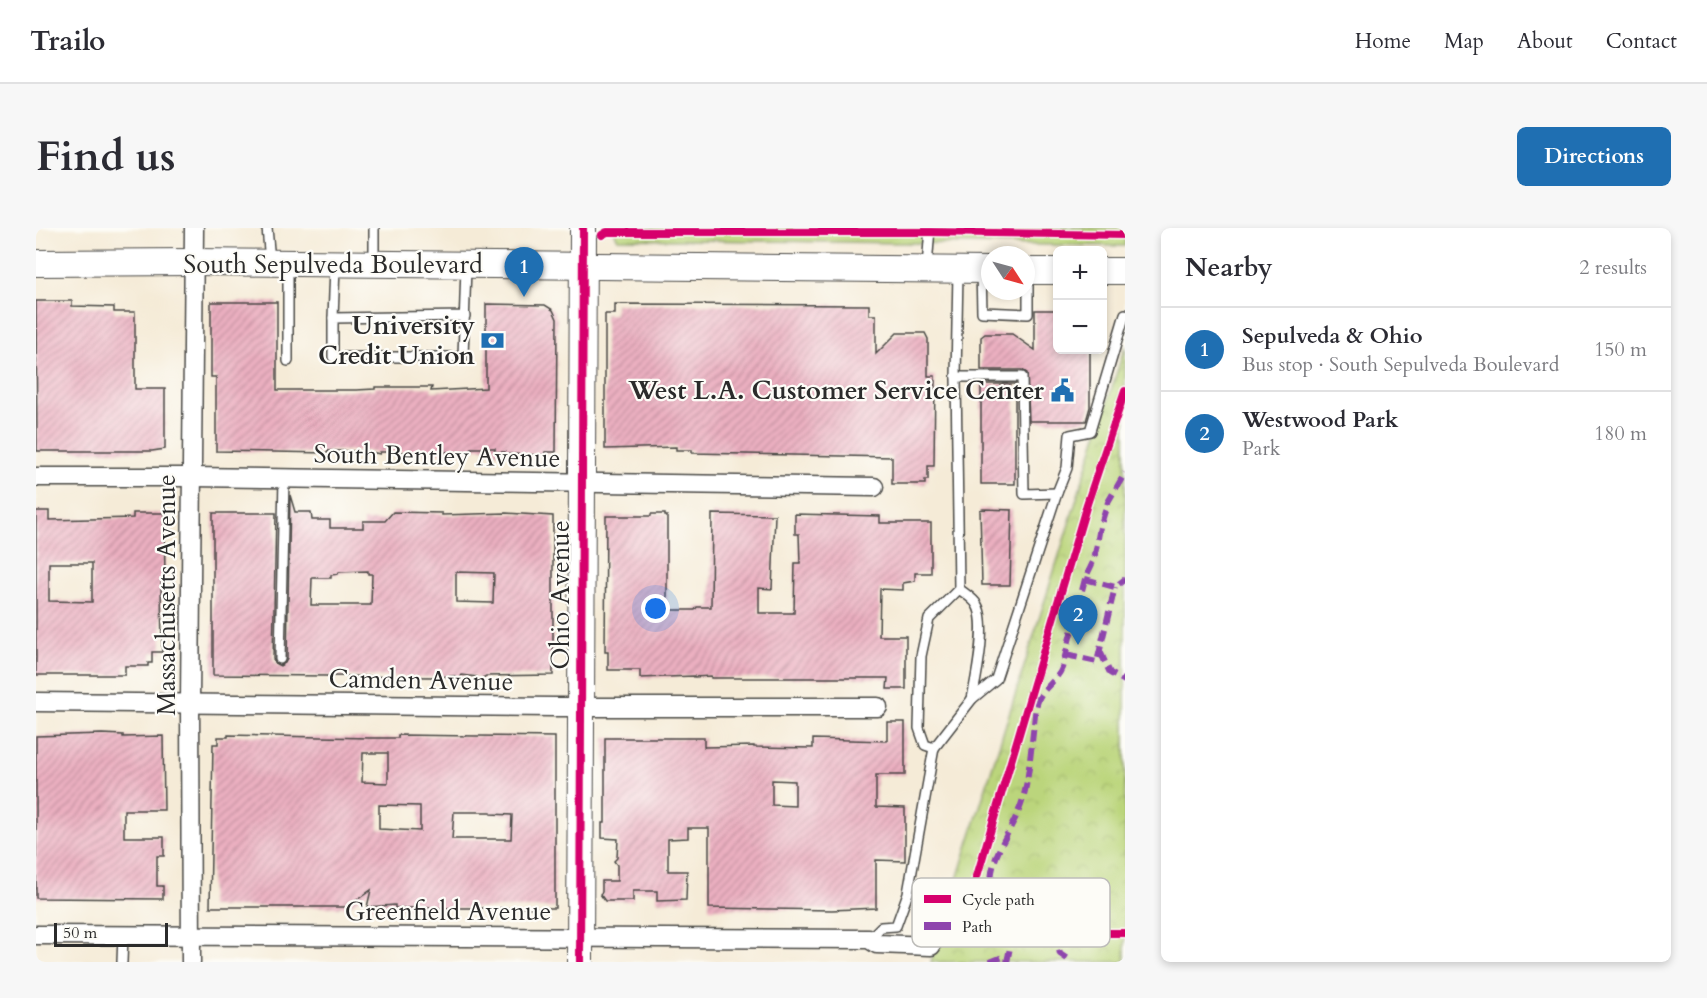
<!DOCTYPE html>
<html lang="en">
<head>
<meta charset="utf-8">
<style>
  :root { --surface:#fff; --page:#f7f7f7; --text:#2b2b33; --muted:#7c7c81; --line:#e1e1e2; --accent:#1f6fb2 }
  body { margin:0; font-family:Cardo,serif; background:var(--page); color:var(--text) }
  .controls { position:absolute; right:18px; top:18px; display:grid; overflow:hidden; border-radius:9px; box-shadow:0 3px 9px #0003 }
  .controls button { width:54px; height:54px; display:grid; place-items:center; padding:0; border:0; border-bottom:2px solid var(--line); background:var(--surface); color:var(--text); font:30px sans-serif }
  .compass { position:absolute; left:945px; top:18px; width:54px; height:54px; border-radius:50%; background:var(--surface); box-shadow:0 3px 9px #0003; rotate:126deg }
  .scale { position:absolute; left:18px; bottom:15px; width:114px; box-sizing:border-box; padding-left:6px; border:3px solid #2b2b2b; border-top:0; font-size:16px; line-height:21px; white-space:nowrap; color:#2b2b2b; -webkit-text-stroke:4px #fdfcf7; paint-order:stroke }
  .you { position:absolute; left:620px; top:381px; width:21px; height:21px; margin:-15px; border:4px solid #fff; border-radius:50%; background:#1a73e8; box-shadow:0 0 0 9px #1a73e833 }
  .badge { display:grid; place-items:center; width:39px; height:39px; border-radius:50%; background:var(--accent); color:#fff; font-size:20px; font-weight:700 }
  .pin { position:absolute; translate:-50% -50px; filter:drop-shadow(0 2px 3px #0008) }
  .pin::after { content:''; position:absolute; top:32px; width:21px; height:18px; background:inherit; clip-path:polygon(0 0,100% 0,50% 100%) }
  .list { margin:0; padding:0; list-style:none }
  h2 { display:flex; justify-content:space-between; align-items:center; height:78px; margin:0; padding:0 24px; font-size:26px }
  h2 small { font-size:20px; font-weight:400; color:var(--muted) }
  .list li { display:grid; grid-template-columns:39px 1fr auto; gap:18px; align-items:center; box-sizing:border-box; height:84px; padding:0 24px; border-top:2px solid var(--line) }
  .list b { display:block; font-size:22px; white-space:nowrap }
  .list p { margin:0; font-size:20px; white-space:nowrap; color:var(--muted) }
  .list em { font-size:20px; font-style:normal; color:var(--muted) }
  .map { position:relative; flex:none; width:1089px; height:734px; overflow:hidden; border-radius:9px }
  header { display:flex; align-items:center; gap:36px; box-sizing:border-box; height:84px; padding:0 30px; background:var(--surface); border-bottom:2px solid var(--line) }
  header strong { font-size:28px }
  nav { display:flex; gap:33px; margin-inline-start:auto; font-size:21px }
  .intro { display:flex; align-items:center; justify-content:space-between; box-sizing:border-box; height:144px; padding:0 36px }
  h1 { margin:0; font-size:42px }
  .button { padding:15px 27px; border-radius:9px; background:var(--accent); color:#fff; font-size:21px; font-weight:700 }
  main { display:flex; gap:36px; padding:0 36px }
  aside { flex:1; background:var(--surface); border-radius:9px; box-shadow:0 3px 9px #0003 }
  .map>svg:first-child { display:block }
  .green { fill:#bbd57b; stroke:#738053; stroke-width:1.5 }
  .park { fill:url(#park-crowns); stroke:#738053; stroke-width:1.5 }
  .building { fill:url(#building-hatch); fill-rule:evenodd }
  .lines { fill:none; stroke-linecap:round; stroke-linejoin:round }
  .lane-casing { stroke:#494845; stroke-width:12 }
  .street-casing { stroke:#494845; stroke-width:21 }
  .secondary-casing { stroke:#494845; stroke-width:28 }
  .lane { stroke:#fff; stroke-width:9 }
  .street { stroke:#fff; stroke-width:18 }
  .secondary { stroke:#fff; stroke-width:26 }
  .quiet { stroke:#8e44ad; stroke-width:6; stroke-dasharray:12 6; stroke-linecap:butt }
  .cycleway-casing { stroke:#fdfcf7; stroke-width:11 }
  .cycleway { stroke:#d6006c; stroke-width:8 }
  .labels { text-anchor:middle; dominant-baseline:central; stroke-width:4.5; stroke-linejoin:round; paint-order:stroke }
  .street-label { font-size:26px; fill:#2b2b2b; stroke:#fdfcf7 }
  .poi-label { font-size:26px; font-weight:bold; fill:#2b2b2b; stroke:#fdfcf7; text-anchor:end }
  .key { fill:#fdfcf7; stroke:#bebdba; stroke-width:1.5 }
  .key-label { font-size:16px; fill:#2b2b2b }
</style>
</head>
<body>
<header>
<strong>Trailo</strong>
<nav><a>Home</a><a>Map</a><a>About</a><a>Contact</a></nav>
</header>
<div class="intro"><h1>Find us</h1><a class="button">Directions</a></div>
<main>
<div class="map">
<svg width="1089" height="734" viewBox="0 0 1089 734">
  <defs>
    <pattern id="park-crowns" width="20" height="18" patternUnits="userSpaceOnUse" patternTransform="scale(1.5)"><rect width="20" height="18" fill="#bbd57b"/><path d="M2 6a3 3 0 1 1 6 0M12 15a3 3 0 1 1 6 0" fill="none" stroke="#a1b76a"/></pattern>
    <pattern id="building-hatch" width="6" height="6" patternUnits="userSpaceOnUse" patternTransform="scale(1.5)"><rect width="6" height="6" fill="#ecb0c1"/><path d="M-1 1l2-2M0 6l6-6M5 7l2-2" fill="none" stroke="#bf8f9d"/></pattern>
  </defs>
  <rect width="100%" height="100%" fill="#fdfcf7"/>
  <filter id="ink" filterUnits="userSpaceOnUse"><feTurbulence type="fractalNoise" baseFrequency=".0167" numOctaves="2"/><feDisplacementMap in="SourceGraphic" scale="12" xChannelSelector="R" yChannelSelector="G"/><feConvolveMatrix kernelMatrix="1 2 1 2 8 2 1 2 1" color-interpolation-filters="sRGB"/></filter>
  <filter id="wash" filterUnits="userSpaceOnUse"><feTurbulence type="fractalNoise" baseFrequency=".008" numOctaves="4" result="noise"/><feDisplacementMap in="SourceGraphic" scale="24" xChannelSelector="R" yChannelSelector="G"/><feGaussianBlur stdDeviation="1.35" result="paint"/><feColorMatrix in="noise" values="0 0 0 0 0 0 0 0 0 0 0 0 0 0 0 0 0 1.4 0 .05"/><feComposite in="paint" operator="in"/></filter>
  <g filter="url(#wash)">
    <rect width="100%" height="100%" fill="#f5ebd7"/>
    <polygon class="green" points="576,0 1089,0 1089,18 582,11"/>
    <polygon class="park" points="1089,118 1089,734 895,734"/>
    <g id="blocks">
      <g class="building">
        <polygon points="0,73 36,73 36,78 78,79 78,84 99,84 99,161 129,161 129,221 116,223 1,223"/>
        <polygon points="175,74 241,74 241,162 320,162 339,161 339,159 396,159 395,163 450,160 450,76 509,77 517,82 521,91 520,224 509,224 509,227 469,226 469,224 459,224 459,220 435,220 435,224 344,224 344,226 330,223 292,223 292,225 180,223 180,149 175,149"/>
        <polygon points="579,76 833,77 833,87 840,87 840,126 861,105 889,105 892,111 892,148 899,148 898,238 892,238 892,252 889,252 889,256 856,256 856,229 656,225 656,222 640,222 640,219 569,221 569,86 579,86"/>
        <polygon points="999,82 1022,82 1022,122 1054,122 1054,179 1050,193 993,193 991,145 986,142 945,142 945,109 949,106 976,106 999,122"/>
        <rect x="945" y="156" width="34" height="100"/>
        <path d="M254 267 259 284H275L276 292H294V300H327V293H349L357 284 406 285V287L470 285 517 288V447L450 448 443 452 441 449 426 447 423 452 419 448 398 449 177 447V285H240L237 431 240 436 244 438 249 435 251 431ZM332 343V346H336L335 377H275L276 350H295V347L302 346 303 344ZM420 344 458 345 457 375 420 374Z"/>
        <polygon points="947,281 976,282 974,357 946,357 944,282"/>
        <path d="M0 283H13V292L97 290V285H128L129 350 128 355H125L126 424H116V435H112V438H89V447H0ZM13 335H56V374L13 373Z"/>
        <polygon points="615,286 629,286 629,288 631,288 631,378 633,378 633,382 659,382 661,379 675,379 676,286 739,287 736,361 723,360 723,385 758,385 759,335 764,335 763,306 759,306 759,286 844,288 844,295 895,295 895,345 879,345 879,353 867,355 867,362 844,361 843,408 870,408 870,461 851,461 852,450 675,450 675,448 658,449 658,448 604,450 604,442 572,442 572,424 569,424 570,288 615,288"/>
        <path d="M851 494H869V547H840V579L869 580V633L840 632V680L796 682 673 680V600H652V610L632 611V643H651L650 672 621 673V663H597V673H569L564 666 566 664V653H581V637L578 633 581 630 582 611 566 610V595H569V510H668V519L718 518V519L777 520V511L851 513ZM736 552 759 553V578L736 577Z"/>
        <polygon points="66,506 87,507 87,509 127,508 128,582 88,582 88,609 128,609 128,628 121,628 121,658 127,658 127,671 0,670 0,508"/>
        <path d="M192 507 334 510H362V507L519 509V680H359V677L331 679 335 662 311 679H174L177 516H182V509H192ZM327 525H352V555L326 554ZM343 577 384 578V603L343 601ZM418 584H455V586L476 587 475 611H416Z"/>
      </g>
    </g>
  </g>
  <g filter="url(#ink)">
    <use href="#blocks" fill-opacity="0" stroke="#494845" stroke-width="1.5"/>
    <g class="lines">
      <defs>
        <g id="lane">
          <polyline points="231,0 234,33"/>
          <polyline points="338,0 338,34"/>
          <polyline points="252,36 252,133"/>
          <polyline points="891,39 894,0"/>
          <polyline points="945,43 946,84 992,86 992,45"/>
          <polyline points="922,44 920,149 986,149 988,266 1021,265"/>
          <polyline points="429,88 297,90 297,129 427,129 430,39"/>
          <polyline points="297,90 299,39"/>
          <path d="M923 361C928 365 938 371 941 377 952 395 940 450 936 471"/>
          <polyline points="244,431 248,251"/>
          <polyline points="898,520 889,517 883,500 885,428 893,391 923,361 920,149"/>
          <polyline points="833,711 845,699 860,698 872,665 898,520 936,471 960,451 1021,265 1031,240 1034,207 1054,203 1089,86"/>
          <polyline points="86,734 87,707"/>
        </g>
        <g id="street">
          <polyline points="0,249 157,249 838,259"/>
          <polyline points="0,474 520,479 842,479"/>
          <polyline points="0,707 833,711 841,716 895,718"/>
          <polyline points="155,734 154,475 158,0"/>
        </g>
        <g id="secondary">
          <polyline points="0,35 158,34 954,42"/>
          <polyline points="990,43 1022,43"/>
          <polyline points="1066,43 1089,43"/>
          <polyline points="544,734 547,0"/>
        </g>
      </defs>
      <use href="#lane" class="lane-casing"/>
      <use href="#street" class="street-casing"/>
      <use href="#secondary" class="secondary-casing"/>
      <use href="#lane" class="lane"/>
      <use href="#street" class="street"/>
      <use href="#secondary" class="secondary"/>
      <g class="quiet">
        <polyline points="1049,351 1079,359 1089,351"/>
        <polyline points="1064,423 1074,445 1089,453"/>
        <polyline points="1030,427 1061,434 1079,359"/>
        <polyline points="957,665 978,661 988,662"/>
        <polyline points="1019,705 1024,726 1036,734"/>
        <polyline points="954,734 972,727"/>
        <path d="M971 734C974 719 980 700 971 685 964 674 955 668 955 653 956 625 976 602 985 577 993 554 995 520 998 496 999 488 999 480 1002 473 1006 460 1021 453 1026 440L1049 351 1058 332 1064 299 1072 274 1089 245"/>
      </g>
      <defs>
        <g id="cycleway">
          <polyline points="566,7 571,4 894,4 1089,7"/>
          <polyline points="1089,163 1051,276 931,682 939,698 952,705 1089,705"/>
          <polyline points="544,734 547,0"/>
        </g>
      </defs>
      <use href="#cycleway" class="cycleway-casing"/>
      <use href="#cycleway" class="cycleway"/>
    </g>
  </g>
  <defs>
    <symbol id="bank-bare" viewBox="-9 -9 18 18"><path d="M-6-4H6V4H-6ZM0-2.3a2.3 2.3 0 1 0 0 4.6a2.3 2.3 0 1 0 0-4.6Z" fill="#1f6fb2" stroke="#fdfcf7" stroke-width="2.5" paint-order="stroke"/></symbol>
    <symbol id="civic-bare" viewBox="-9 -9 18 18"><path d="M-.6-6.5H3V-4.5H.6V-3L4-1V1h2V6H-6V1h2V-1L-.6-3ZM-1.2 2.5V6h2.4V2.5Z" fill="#1f6fb2" stroke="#fdfcf7" stroke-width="2.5" paint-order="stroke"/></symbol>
  </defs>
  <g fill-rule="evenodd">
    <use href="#bank-bare" x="440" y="96" width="33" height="33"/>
    <use href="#civic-bare" x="1010" y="146" width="33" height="33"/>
  </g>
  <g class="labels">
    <g class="street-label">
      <text x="297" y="36">South Sepulveda Boulevard</text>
      <text transform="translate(401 228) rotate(1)">South Bentley Avenue</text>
      <text transform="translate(130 367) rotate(-90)">Massachusetts Avenue</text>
      <text transform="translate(524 367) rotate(-90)">Ohio Avenue</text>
      <text transform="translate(385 452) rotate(1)">Camden Avenue</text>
      <text x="412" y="683">Greenfield Avenue</text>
    </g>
    <g class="poi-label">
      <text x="439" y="97">University<tspan x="439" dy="30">Credit Union</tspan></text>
      <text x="1008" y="162">West L.A. Customer Service Center</text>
    </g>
  </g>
  <rect x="876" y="650" width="198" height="69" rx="9" class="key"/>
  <rect x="888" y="667" width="27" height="8" fill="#d6006c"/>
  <rect x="888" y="694" width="27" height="8" fill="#8e44ad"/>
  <g class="key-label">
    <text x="926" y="677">Cycle path</text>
    <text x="926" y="704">Path</text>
  </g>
</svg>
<div class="controls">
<button>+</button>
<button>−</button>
</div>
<svg class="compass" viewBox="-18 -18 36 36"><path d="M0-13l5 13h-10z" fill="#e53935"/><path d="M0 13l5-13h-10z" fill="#7c7c81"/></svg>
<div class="scale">50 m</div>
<div class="you"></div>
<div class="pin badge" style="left:488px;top:69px">1</div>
<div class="pin badge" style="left:1042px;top:417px">2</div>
</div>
<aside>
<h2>Nearby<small>2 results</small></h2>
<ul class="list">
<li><span class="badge">1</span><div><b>Sepulveda &amp; Ohio</b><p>Bus stop · South Sepulveda Boulevard</p></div><em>150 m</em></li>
<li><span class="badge">2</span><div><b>Westwood Park</b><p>Park</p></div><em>180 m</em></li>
</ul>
</aside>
</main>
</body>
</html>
